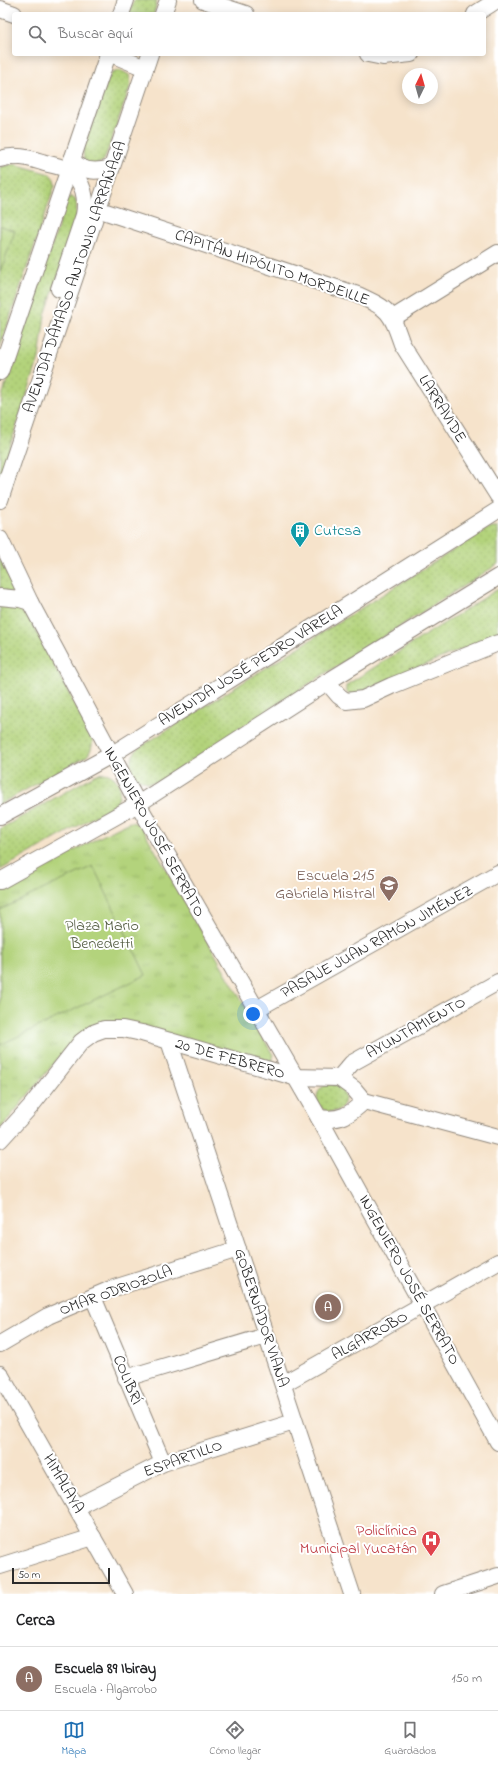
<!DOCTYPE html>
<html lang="es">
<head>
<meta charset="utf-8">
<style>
  :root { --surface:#fff; --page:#f6f6f6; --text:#202124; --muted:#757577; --line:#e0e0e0; --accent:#1f6fb2 }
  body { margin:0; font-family:"Indie Flower",sans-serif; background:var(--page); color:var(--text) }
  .compass { position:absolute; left:402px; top:68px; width:36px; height:36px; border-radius:50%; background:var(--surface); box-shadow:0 2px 10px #0003; rotate:5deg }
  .scale { position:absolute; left:12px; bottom:10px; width:98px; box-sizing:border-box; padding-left:4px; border:2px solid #2b2b2b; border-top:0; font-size:11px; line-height:14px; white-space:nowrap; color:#2b2b2b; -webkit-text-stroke:3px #fff; paint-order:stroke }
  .you { position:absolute; left:253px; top:1014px; width:14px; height:14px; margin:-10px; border:3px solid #fff; border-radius:50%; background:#1a73e8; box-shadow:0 0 0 6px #1a73e833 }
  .badge { display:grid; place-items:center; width:26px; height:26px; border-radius:50%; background:var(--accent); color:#fff; font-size:13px; font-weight:700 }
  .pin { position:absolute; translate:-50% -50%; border:2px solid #fff; box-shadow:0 1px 4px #0006 }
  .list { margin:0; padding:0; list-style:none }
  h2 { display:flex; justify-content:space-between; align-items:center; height:52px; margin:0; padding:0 16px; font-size:17px }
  h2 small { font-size:13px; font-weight:400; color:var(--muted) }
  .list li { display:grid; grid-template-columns:26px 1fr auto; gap:12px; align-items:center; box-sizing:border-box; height:64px; padding:0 16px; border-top:1px solid var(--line) }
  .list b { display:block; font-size:15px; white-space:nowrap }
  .list p { margin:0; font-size:13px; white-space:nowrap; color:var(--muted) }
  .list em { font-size:13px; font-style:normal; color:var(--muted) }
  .icon { flex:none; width:22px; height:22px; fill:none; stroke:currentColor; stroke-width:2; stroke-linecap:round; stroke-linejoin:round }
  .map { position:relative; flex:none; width:498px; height:1594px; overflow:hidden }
  .search { position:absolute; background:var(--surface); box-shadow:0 2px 10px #0003; left:12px; right:12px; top:12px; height:44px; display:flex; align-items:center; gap:10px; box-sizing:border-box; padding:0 14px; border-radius:4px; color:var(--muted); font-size:15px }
  .sheet { height:116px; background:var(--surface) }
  nav { display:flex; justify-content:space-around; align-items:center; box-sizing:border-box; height:56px; border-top:1px solid var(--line); background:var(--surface); font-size:11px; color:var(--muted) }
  nav a { display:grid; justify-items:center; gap:2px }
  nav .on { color:var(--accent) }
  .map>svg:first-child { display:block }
  .grass { fill:url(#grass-dots); stroke:#6f7f53 }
  .park { fill:url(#park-tufts); stroke:#6f7f53 }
  .garden { fill:#b3d37b; stroke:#6f7f53 }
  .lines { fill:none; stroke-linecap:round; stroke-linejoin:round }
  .minor-casing { stroke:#90877b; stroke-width:18 }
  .minor { stroke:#fff; stroke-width:16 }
  .labels { text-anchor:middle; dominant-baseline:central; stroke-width:4; stroke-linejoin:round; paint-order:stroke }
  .street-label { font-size:16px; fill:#2b2b2b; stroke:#fff }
  .culture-label { font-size:16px; fill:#0d838f; stroke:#fff; text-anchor:start }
  .education-label { font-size:16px; fill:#785e54; stroke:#fff; text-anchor:end }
  .park-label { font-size:16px; fill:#545d43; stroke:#fff }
  .health-label { font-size:16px; fill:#be3a42; stroke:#fff; text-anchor:end }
</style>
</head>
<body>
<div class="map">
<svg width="498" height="1594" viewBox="0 0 498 1594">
  <defs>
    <pattern id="grass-dots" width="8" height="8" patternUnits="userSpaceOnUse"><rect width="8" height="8" fill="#b3d37b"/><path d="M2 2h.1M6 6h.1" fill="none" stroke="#9ab56a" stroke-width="1.8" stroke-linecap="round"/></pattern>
    <pattern id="park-tufts" width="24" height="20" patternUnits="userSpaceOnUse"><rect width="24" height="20" fill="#b3d37b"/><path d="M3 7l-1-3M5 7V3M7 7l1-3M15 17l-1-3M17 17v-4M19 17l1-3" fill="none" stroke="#9ab56a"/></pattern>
  </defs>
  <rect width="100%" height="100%" fill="#fff"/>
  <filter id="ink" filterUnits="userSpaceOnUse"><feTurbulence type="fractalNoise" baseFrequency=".025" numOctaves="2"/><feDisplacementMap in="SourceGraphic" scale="8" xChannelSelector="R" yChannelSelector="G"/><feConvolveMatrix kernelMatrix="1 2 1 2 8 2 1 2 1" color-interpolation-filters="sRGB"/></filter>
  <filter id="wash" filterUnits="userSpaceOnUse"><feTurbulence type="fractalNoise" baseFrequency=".012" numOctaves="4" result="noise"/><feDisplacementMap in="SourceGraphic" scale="16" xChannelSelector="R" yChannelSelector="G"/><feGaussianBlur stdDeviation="0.9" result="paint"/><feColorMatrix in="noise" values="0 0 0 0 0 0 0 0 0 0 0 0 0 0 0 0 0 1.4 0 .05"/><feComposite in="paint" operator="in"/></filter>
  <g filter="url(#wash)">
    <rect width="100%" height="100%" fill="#f6e3cb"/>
    <g class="grass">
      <polygon points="134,0 157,0 154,14 129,14"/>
      <path d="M117 71H122L129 75 131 84 104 160C97 167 92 164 84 161L83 148 108 79 111 74Z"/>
      <polygon points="14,164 50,174 54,179 55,185 0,347 0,167"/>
      <polygon points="70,196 76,200 77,218 45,315 39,358 0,476 0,409 3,393 67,200"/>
      <polygon points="491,528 498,528 498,564 280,702 160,781 149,783 136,778 130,766 133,755 137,749 487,529"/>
      <polygon points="0,558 2,560 17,593 0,593"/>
      <polygon points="498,589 498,634 355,694 351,695 346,691 346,686 348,684"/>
      <path d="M0 605C14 605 22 609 30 620L92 737C93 745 92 749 87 756L0 804Z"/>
      <path d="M104 773C120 775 124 793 115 805L0 870V829L97 774Z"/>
      <circle cx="331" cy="1098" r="14"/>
    </g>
    <polygon class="park" points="130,822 140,824 273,1055 273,1060 270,1063 120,1023 68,1046 0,1129 0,892 94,840"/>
    <g class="garden">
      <polygon points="0,226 15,231 0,272"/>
      <polygon points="93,866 146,975 0,1045 0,910"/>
    </g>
  </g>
  <g filter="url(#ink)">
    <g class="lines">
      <defs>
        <g id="minor">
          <polyline points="203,0 246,14"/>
          <polyline points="0,9 14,14"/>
          <polyline points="121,14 126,0"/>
          <polyline points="163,14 168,0"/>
          <polyline points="475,14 497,0"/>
          <polyline points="111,54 145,68"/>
          <polyline points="368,54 383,57 411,54"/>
          <path d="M0 159C14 154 29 158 42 162 50 165 62 166 69 171 84 181 87 199 84 215L59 289"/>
          <path d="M72 159C81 173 97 172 111 168"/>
          <path d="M97 209 358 295C390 310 390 310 402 344L498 496"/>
          <polyline points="393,318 498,253"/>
          <polyline points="0,372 108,54"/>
          <polyline points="0,500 150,54"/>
          <polyline points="0,539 30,602 138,804 319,1118 498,1442"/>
          <polyline points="0,597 20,599 30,602"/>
          <polyline points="327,682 339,696 346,701 363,699 391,686 498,643"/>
          <polyline points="0,816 111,755 498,510"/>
          <polyline points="0,881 138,804 327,682 498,577"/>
          <polyline points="255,1010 498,873"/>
          <polyline points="169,1041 352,1594"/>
          <polyline points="339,1078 352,1063 498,982"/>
          <path d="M319 1118C340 1121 350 1115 364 1101"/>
          <polyline points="0,1140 31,1106 81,1042 93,1033 104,1029 123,1029 142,1033 294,1077 339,1078 354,1089 364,1101 498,1137"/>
          <polyline points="93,1297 163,1463"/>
          <polyline points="0,1344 48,1316 111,1289 238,1249"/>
          <polyline points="0,1374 125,1594"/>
          <polyline points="126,1378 266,1336"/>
          <polyline points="283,1384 498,1262"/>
          <polyline points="76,1507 163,1463 294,1422"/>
          <polyline points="0,1566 93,1537"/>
          <polyline points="443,1594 498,1576"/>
        </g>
      </defs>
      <use href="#minor" class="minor-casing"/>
      <use href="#minor" class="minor"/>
    </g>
  </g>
  <defs>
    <symbol id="building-pin" viewBox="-11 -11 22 30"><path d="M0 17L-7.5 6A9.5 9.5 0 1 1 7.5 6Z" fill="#0f9aa8" stroke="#fff"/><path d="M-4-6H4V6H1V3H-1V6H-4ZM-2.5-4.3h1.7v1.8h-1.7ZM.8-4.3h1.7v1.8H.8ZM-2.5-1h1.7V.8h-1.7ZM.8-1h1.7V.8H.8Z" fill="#fff"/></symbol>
    <symbol id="school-pin" viewBox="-11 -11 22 30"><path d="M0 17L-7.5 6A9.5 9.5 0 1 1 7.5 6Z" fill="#8d6e63" stroke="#fff"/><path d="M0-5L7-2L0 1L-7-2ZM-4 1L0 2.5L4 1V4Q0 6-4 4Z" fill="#fff"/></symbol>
    <symbol id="hospital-pin" viewBox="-11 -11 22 30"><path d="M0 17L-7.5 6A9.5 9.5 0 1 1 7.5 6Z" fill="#e0444e" stroke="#fff"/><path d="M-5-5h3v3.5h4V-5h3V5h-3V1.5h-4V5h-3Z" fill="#fff"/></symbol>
  </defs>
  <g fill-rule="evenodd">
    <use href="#building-pin" x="289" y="520" width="22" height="30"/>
    <use href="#school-pin" x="378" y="874" width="22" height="30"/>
    <use href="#hospital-pin" x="420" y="1529" width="22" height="30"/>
  </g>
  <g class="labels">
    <g class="street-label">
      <text transform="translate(272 268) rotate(19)">CAPITÁN HIPÓLITO MORDEILLE</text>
      <text transform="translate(75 277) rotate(-71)">AVENIDA DÁMASO ANTONIO LARRAÑAGA</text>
      <text transform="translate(442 409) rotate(58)">LARRAVIDE</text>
      <text transform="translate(251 666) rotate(-32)">AVENIDA JOSÉ PEDRO VARELA</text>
      <text transform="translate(154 832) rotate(61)">INGENIERO JOSÉ SERRATO</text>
      <text transform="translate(377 942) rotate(-29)">PASAJE JUAN RAMÓN JIMÉNEZ</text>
      <text transform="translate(416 1028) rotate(-29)">AYUNTAMIENTO</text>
      <text transform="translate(230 1059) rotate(16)">20 DE FEBRERO</text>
      <text transform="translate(409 1280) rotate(61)">INGENIERO JOSÉ SERRATO</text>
      <text transform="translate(116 1291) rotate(-20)">OMAR ODRIOZOLA</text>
      <text transform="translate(261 1318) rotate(72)">GOBERNADOR VIANA</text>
      <text transform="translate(370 1336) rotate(-29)">ALGARROBO</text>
      <text transform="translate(127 1380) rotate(67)">COLIBRÍ</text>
      <text transform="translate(183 1459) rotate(-20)">ESPARTILLO</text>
      <text transform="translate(63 1484) rotate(60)">HIMALAYA</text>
    </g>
    <g class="culture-label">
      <text x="314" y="531">Cutcsa</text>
    </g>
    <g class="education-label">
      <text x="375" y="876">Escuela 215<tspan x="375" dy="18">Gabriela Mistral</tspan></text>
    </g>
    <g class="park-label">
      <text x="102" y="926">Plaza Mario<tspan x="102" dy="18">Benedetti</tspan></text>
    </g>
    <g class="health-label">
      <text x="417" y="1531">Policlínica<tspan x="417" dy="18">Municipal Yucatán</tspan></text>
    </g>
  </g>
</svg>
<svg class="compass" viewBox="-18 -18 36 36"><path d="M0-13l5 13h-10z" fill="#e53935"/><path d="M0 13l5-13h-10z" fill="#757577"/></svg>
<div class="scale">50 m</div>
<div class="you"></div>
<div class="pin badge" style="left:328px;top:1307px;background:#8d6e63">A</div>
<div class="search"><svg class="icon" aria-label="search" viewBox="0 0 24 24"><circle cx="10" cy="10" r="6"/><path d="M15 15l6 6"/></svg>Buscar aquí</div>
</div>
<section class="sheet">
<h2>Cerca<small></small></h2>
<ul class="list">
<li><span class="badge" style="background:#8d6e63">A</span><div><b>Escuela 89 Ibiray</b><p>Escuela · Algarrobo</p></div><em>150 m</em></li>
</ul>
</section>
<nav>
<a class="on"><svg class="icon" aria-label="map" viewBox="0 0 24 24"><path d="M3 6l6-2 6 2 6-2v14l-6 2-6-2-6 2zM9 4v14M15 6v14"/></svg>Mapa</a>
<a><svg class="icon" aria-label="directions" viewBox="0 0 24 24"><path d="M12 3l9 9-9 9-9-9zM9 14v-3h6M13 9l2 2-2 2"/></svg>Cómo llegar</a>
<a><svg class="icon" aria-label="saved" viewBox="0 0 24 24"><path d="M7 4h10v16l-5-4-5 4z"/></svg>Guardados</a>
</nav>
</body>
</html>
